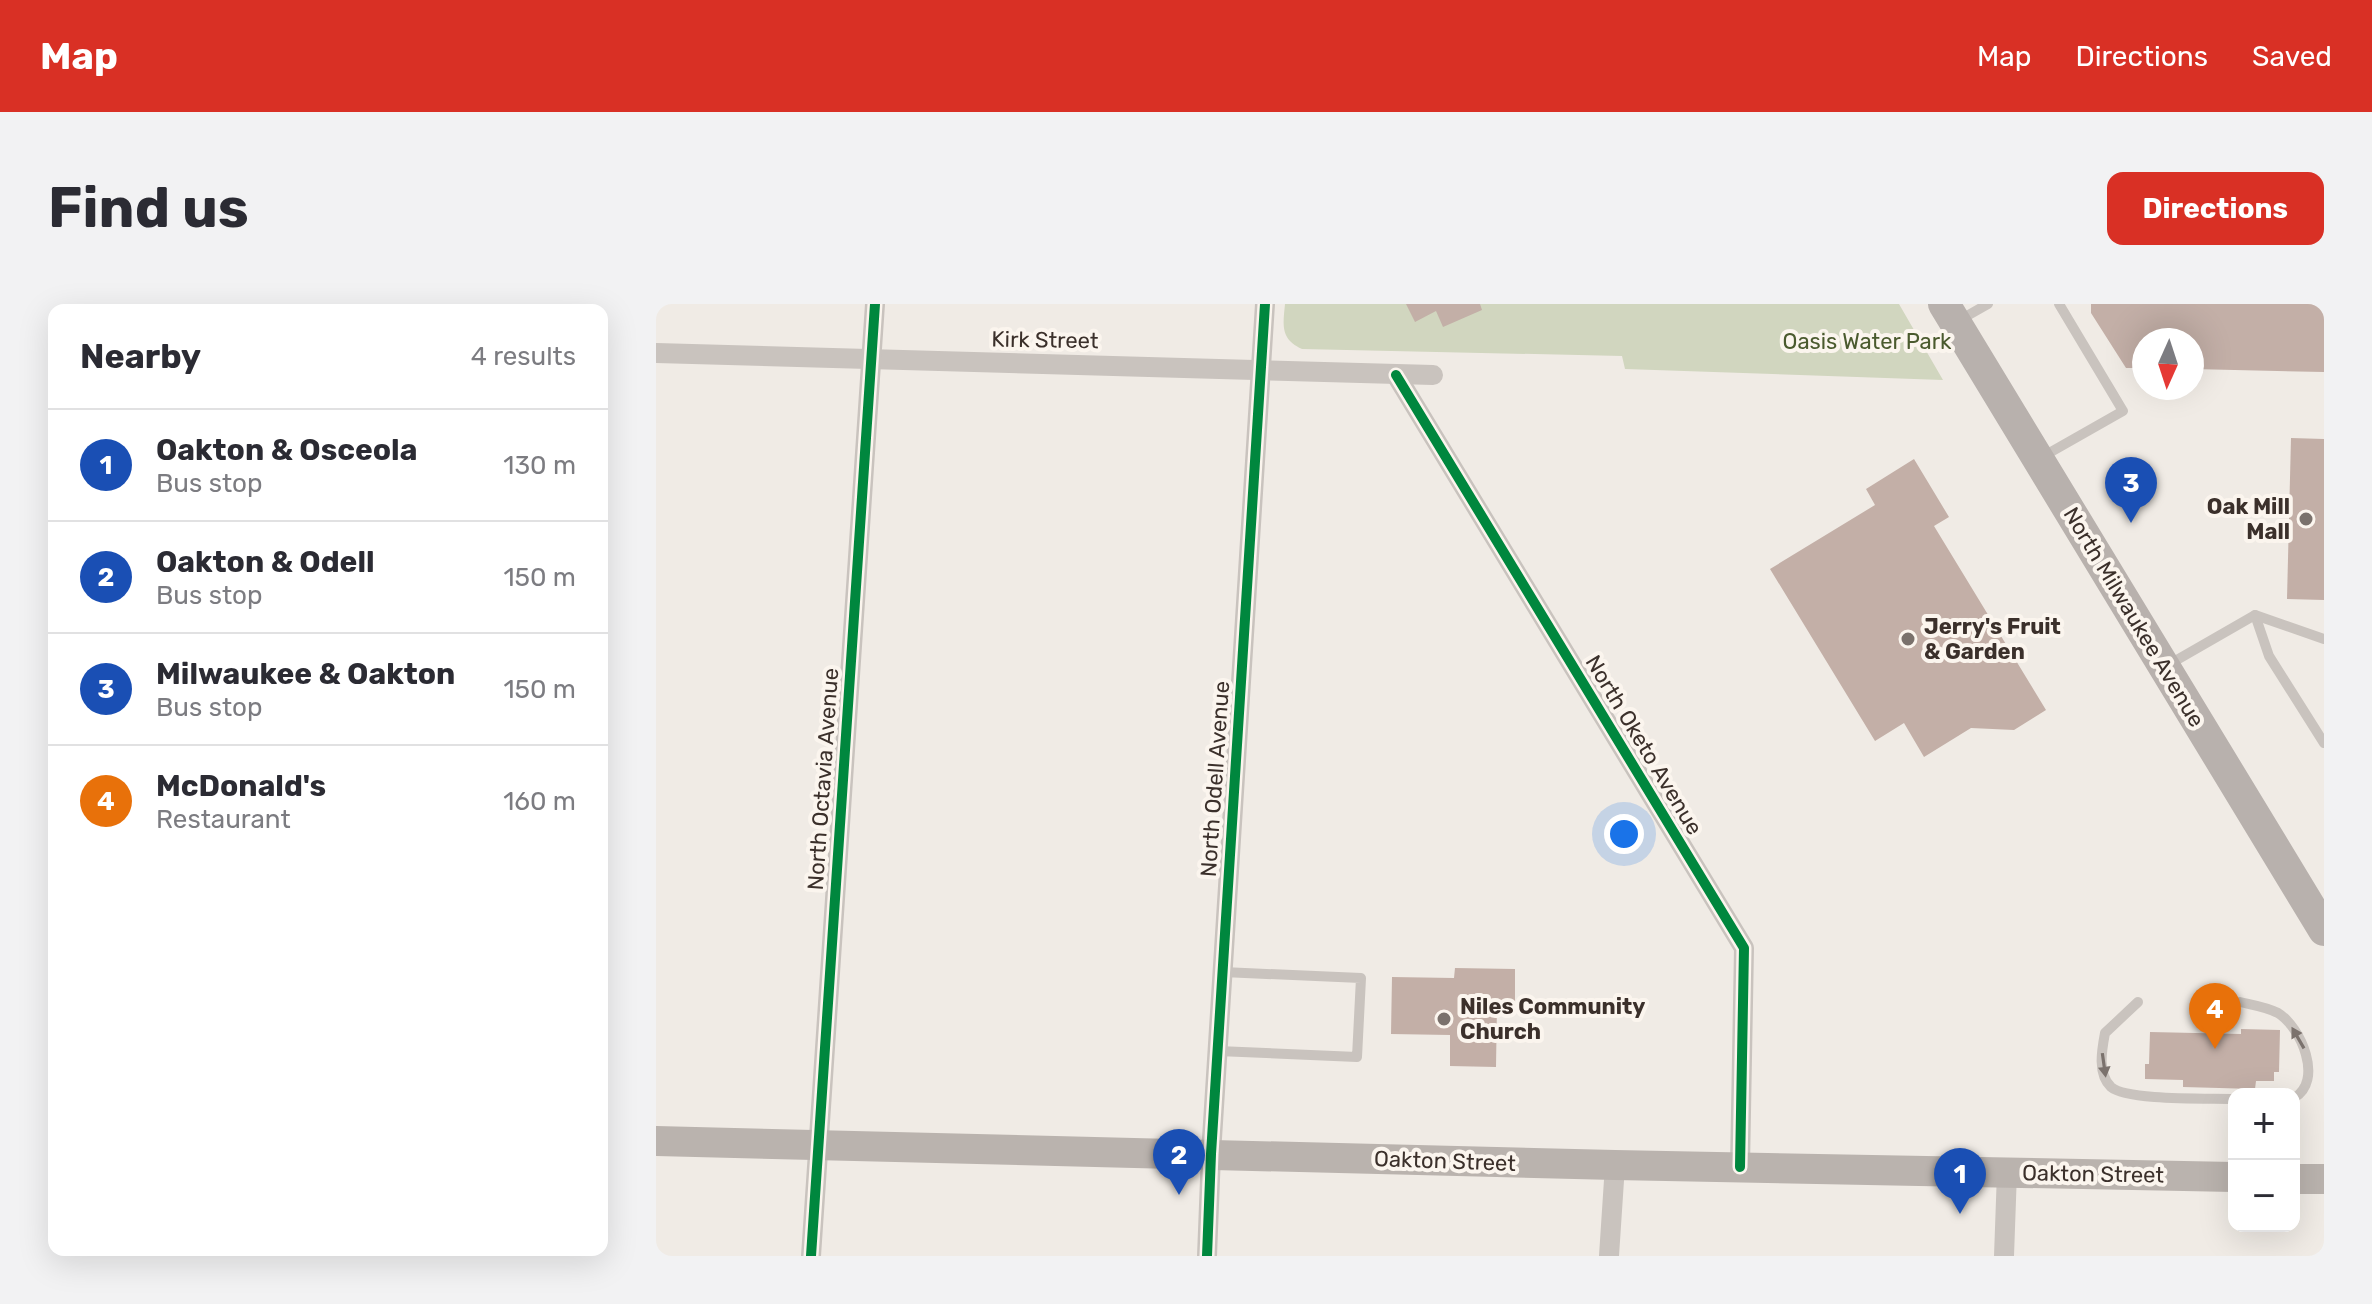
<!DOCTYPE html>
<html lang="en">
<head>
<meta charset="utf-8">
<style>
  :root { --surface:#fff; --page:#f2f2f3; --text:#2b2b33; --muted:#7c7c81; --line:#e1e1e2; --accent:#d93025 }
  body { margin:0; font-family:Rubik,sans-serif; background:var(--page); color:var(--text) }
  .controls { position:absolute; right:24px; bottom:24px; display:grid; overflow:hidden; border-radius:16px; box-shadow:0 8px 32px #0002 }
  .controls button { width:72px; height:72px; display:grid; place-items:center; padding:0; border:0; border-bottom:2px solid var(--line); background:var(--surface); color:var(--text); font:40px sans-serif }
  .compass { position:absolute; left:1476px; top:24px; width:72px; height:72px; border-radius:50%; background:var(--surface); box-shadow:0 8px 32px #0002; rotate:183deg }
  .you { position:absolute; left:968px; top:530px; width:28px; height:28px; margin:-20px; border:6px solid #fff; border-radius:50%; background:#1a73e8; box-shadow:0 0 0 12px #1a73e833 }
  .badge { display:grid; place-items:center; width:52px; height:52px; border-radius:50%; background:var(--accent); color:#fff; font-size:26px; font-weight:700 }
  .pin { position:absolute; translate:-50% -66px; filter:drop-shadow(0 2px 4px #0008) }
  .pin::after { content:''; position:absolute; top:42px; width:28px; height:24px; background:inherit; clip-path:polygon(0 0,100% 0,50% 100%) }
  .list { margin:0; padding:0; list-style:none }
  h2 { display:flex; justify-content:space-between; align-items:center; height:104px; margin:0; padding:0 32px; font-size:34px }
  h2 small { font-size:26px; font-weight:400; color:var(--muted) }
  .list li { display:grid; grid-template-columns:52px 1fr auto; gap:24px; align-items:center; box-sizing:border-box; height:112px; padding:0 32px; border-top:2px solid var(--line) }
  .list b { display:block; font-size:30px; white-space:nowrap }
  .list p { margin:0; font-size:26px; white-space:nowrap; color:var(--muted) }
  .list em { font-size:26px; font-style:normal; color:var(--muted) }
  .map { position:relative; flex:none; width:1668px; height:952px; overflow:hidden; border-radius:16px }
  header { display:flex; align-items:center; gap:48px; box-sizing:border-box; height:112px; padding:0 40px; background:var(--accent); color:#fff }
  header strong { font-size:38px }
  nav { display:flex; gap:44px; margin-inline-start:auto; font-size:28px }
  .intro { display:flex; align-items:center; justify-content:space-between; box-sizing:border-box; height:192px; padding:0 48px }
  h1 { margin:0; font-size:56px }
  .button { padding:20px 36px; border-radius:16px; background:var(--accent); color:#fff; font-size:28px; font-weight:700 }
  main { display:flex; gap:48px; padding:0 48px }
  aside { flex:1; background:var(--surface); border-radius:16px; box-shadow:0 8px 32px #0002 }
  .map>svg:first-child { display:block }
  .green { fill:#d1d6bf }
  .building { fill:#c3afa7 }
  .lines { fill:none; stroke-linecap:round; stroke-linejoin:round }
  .lane { stroke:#c9c3be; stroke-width:10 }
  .street { stroke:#c9c3be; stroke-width:20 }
  .secondary { stroke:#bab3ae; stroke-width:30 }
  .primary { stroke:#b8b1ad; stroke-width:32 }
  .cycleway-casing { stroke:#fbf5ee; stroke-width:15 }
  .cycleway { stroke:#00873e; stroke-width:10 }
  .oneway { fill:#7b726d }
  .poi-dot { fill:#7a716c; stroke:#fbf5ee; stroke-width:3 }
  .labels { text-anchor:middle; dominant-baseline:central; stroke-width:8; stroke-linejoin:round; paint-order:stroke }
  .street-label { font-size:22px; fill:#3b302b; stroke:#fbf5ee }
  .park-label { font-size:22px; fill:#4a5a2e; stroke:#fbf5ee }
  .poi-label { font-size:22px; font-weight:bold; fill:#3b302b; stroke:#fbf5ee; text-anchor:start }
</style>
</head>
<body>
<header>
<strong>Map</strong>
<nav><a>Map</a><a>Directions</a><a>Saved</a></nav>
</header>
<div class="intro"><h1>Find us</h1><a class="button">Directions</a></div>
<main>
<aside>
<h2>Nearby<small>4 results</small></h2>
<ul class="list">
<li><span class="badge" style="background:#1a4fb4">1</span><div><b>Oakton &amp; Osceola</b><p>Bus stop</p></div><em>130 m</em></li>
<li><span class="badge" style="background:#1a4fb4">2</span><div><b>Oakton &amp; Odell</b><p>Bus stop</p></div><em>150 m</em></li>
<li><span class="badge" style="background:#1a4fb4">3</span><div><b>Milwaukee &amp; Oakton</b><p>Bus stop</p></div><em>150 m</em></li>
<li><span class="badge" style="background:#e8710a">4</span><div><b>McDonald's</b><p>Restaurant</p></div><em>160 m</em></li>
</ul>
</aside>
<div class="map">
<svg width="1668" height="952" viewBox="0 0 1668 952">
  <rect width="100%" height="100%" fill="#f0ebe5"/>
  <path class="green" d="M629 0H1243L1287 76 969 65 966 52 646 45C624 35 627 21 629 0Z"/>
  <g class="building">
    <polygon points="750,0 824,0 826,6 787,23 780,7 759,18"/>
    <polygon points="1435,0 1668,0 1668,68 1536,65 1536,36 1488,36 1488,64 1470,64 1435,9"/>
    <polygon points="1635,134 1668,135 1668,296 1631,295"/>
    <polygon points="1258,155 1293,213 1278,222 1390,406 1358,426 1315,424 1268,453 1248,419 1219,437 1114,265 1219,201 1210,185"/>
    <polygon points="799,664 859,665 859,700 841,700 840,763 794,762 794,731 735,730 736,673 798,674"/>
    <polygon points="1585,725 1624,726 1623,768 1618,768 1618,777 1600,777 1599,785 1527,783 1527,776 1489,775 1489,760 1493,760 1494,728 1585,730"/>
  </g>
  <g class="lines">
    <g class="lane">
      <polyline points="1302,17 1332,0"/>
      <polyline points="1386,153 1467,107 1403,0"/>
      <polyline points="1599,311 1613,352 1668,439"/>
      <polyline points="1512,361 1599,311 1668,335"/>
      <path d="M1482 698 1449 729C1446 745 1441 770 1455 783 1471 797 1554 794 1578 795"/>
      <path d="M1584 698C1597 701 1611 703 1622 709 1645 723 1668 777 1638 794"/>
      <polyline points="562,747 701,753 705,674 567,668"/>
    </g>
    <g class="street">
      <polyline points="0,49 777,71"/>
      <polyline points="740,71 1088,644 1084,863"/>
      <polyline points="155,952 219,0"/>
      <polyline points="551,952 555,850 609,0"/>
      <polyline points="953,952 959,861"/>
      <polyline points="1348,952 1351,868"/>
    </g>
    <g class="secondary">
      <polyline points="0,837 959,861 1578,873"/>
      <polyline points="1638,875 1668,875"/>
    </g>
    <polyline class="primary" points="1288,0 1668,626"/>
    <defs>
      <g id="cycleway">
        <polyline points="740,71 1088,644 1084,863"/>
        <polyline points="155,952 219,0"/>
        <polyline points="551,952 555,850 609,0"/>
      </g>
    </defs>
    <use href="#cycleway" class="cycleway-casing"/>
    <use href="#cycleway" class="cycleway"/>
  </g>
  <defs><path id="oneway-solid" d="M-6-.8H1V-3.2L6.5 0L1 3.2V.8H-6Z" transform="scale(2)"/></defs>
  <g class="oneway">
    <use href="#oneway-solid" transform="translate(1642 734) rotate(-120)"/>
    <use href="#oneway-solid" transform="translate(1448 761) rotate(82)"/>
  </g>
  <g class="poi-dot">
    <circle cx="1650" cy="215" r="8"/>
    <circle cx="1252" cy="335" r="8"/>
    <circle cx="788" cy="715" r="8"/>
  </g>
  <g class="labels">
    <g class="street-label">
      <text transform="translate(389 36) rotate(1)">Kirk Street</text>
      <text transform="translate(1478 313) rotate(59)">North Milwaukee Avenue</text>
      <text transform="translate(988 441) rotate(59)">North Oketo Avenue</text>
      <text transform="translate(167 475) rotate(-86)">North Octavia Avenue</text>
      <text transform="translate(559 475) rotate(-86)">North Odell Avenue</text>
      <text transform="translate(789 857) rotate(2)">Oakton Street</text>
      <text transform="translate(1437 870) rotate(1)">Oakton Street</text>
    </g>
    <g class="park-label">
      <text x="1211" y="37">Oasis Water Park</text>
    </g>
    <g class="poi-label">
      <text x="1634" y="202" text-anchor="end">Oak Mill<tspan x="1634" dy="25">Mall</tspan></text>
      <text x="1268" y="322">Jerry's Fruit<tspan x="1268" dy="25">&amp; Garden</tspan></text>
      <text x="804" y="702">Niles Community<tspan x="804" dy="25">Church</tspan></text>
    </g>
  </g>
</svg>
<div class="controls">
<button>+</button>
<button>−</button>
</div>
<svg class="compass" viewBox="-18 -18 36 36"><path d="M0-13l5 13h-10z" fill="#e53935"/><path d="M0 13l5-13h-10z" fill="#7c7c81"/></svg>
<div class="you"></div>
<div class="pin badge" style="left:1304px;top:910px;background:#1a4fb4">1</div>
<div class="pin badge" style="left:523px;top:891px;background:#1a4fb4">2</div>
<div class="pin badge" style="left:1475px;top:219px;background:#1a4fb4">3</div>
<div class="pin badge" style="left:1559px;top:745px;background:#e8710a">4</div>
</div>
</main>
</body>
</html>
